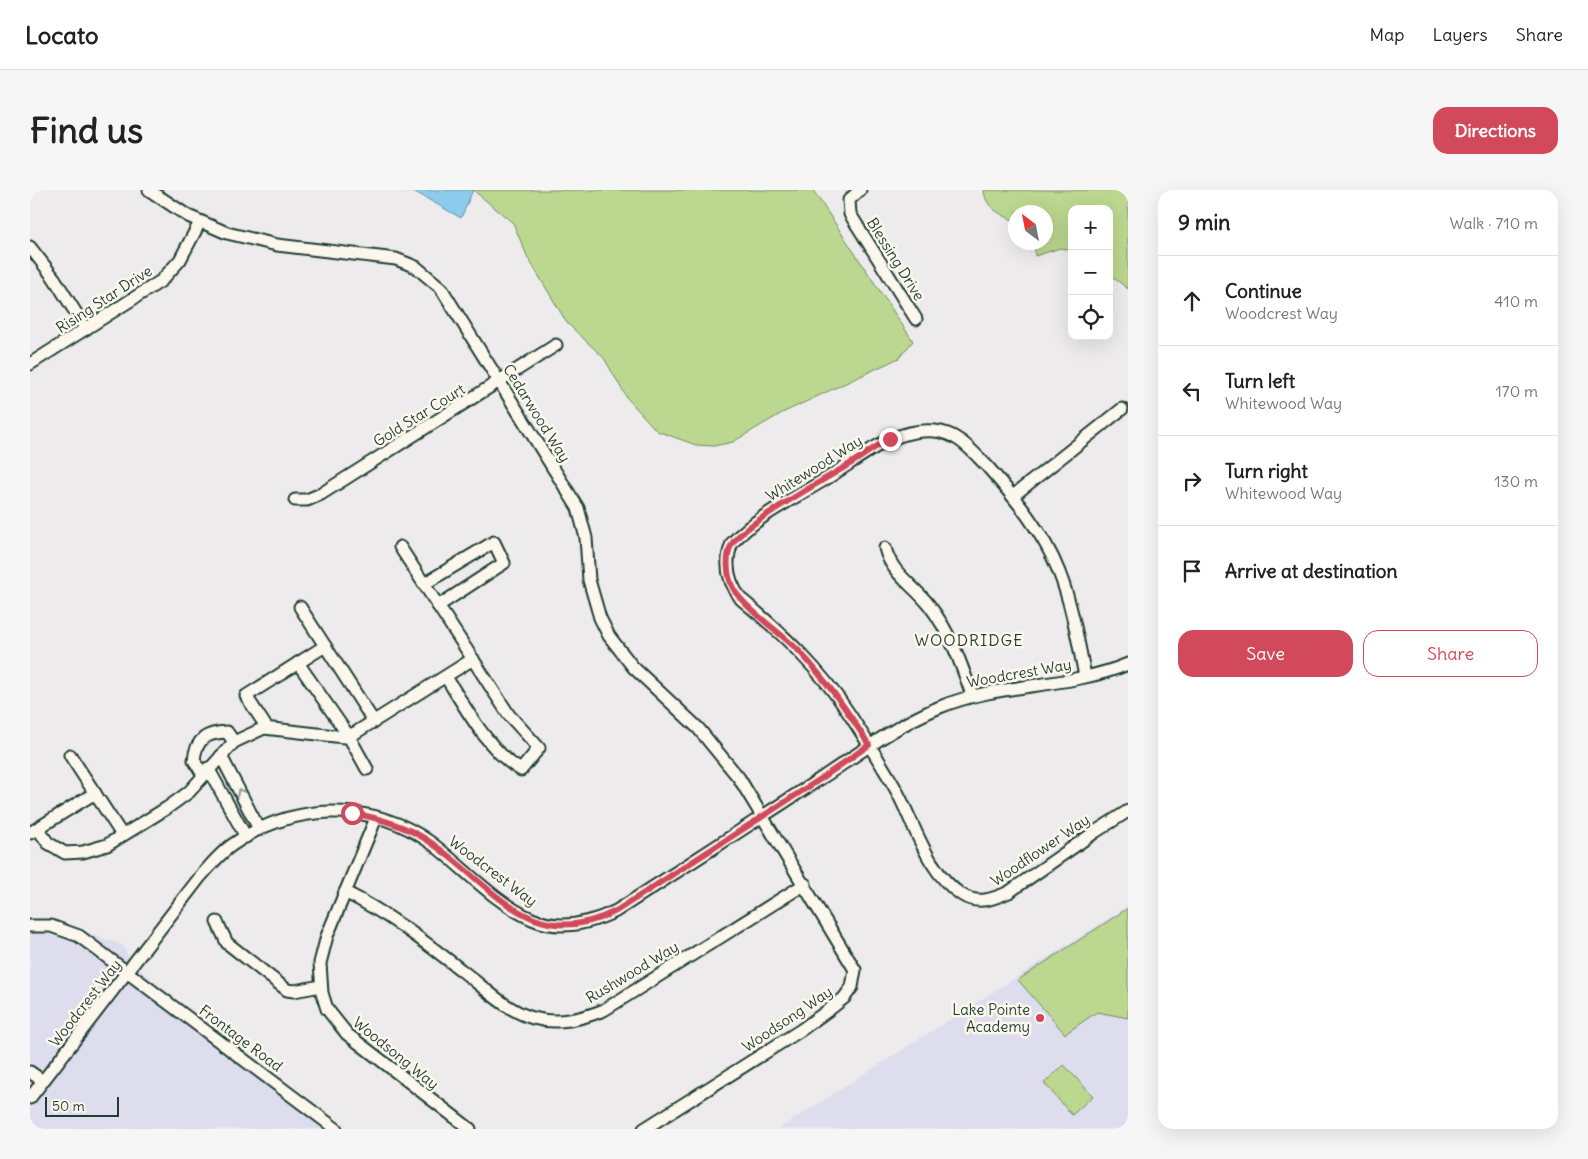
<!DOCTYPE html>
<html lang="en">
<head>
<meta charset="utf-8">
<style>
  :root { --surface:#fff; --page:#f6f6f6; --text:#222; --muted:#767676; --line:#e0e0e0; --accent:#d1495b }
  body { margin:0; font-family:Delius,sans-serif; background:var(--page); color:var(--text) }
  .controls { position:absolute; right:15px; top:15px; display:grid; overflow:hidden; border-radius:10px; box-shadow:0 5px 20px #0002 }
  .controls button { width:45px; height:45px; display:grid; place-items:center; padding:0; border:0; border-bottom:1px solid var(--line); background:var(--surface); color:var(--text); font:25px sans-serif }
  .compass { position:absolute; left:978px; top:15px; width:45px; height:45px; border-radius:50%; background:var(--surface); box-shadow:0 5px 20px #0002; rotate:328deg }
  .scale { position:absolute; left:15px; bottom:12px; width:74px; box-sizing:border-box; padding-left:5px; border:2px solid #1f3d34; border-top:0; font-size:14px; line-height:18px; white-space:nowrap; color:#1f3d34; -webkit-text-stroke:4px #fbf7ec; paint-order:stroke }
  .stop { position:absolute; width:15px; height:15px; margin:-11px; border:4px solid #d1495b; border-radius:50%; background:#fff }
  .stop.end { background:#d1495b; border-color:#fff; box-shadow:0 1px 5px #0008 }
  .list { margin:0; padding:0; list-style:none }
  h2 { display:flex; justify-content:space-between; align-items:center; height:65px; margin:0; padding:0 20px; font-size:21px }
  h2 small { font-size:16px; font-weight:400; color:var(--muted) }
  .list li { display:grid; grid-template-columns:32px 1fr auto; gap:15px; align-items:center; box-sizing:border-box; height:90px; padding:0 20px; border-top:1px solid var(--line) }
  .list b { display:block; font-size:19px; white-space:nowrap }
  .list p { margin:0; font-size:16px; white-space:nowrap; color:var(--muted) }
  .list em { font-size:16px; font-style:normal; color:var(--muted) }
  .actions { display:flex; gap:10px; padding:15px 20px }
  .actions a { flex:1; padding:11px 0; border:1px solid var(--accent); border-radius:15px; text-align:center; font-size:18px; color:var(--accent) }
  .actions .main { background:var(--accent); color:#fff }
  .icon { flex:none; width:28px; height:28px; fill:none; stroke:currentColor; stroke-width:2; stroke-linecap:round; stroke-linejoin:round }
  .map { position:relative; flex:none; width:1098px; height:939px; overflow:hidden; border-radius:15px }
  header { display:flex; align-items:center; gap:30px; box-sizing:border-box; height:70px; padding:0 25px; background:var(--surface); border-bottom:1px solid var(--line) }
  header strong { font-size:24px }
  nav { display:flex; gap:28px; margin-inline-start:auto; font-size:18px }
  .intro { display:flex; align-items:center; justify-content:space-between; box-sizing:border-box; height:120px; padding:0 30px }
  h1 { margin:0; font-size:35px }
  .button { padding:12px 22px; border-radius:15px; background:var(--accent); color:#fff; font-size:18px; font-weight:700 }
  main { display:flex; gap:30px; padding:0 30px }
  aside { flex:1; background:var(--surface); border-radius:15px; box-shadow:0 5px 20px #0002 }
  .map>svg:first-child { display:block }
  .built { fill:#deddee }
  .green { fill:#bcd78f; stroke:#6e8a62 }
  .water { fill:#8bccec; stroke:#6093a2 }
  .lines { fill:none; stroke-linecap:round; stroke-linejoin:round }
  .street-casing { stroke:#1f3d34; stroke-width:15 }
  .street { stroke:#fbf7ec; stroke-width:11 }
  .oneway { stroke:#8d9a90 }
  .route { stroke:#d1495b; stroke-width:6 }
  .poi-dot { fill:#d1495b; stroke:#fbf7ec; stroke-width:2 }
  .labels { text-anchor:middle; dominant-baseline:central; stroke-width:5; stroke-linejoin:round; paint-order:stroke }
  .street-label { font-size:15px; fill:#1f3d34; stroke:#fbf7ec }
  .poi-label { font-size:15px; fill:#1f3d34; stroke:#fbf7ec; text-anchor:end }
  .neighbourhood-label { font-size:16px; letter-spacing:1px; fill:#1f3d34; stroke:#fbf7ec }
</style>
</head>
<body>
<header>
<strong>Locato</strong>
<nav><a>Map</a><a>Layers</a><a>Share</a></nav>
</header>
<div class="intro"><h1>Find us</h1><a class="button">Directions</a></div>
<main>
<div class="map">
<svg width="1098" height="939" viewBox="0 0 1098 939">
  <rect width="100%" height="100%" fill="#eeebed"/>
  <filter id="ink" filterUnits="userSpaceOnUse"><feTurbulence type="fractalNoise" baseFrequency=".02" numOctaves="2"/><feDisplacementMap in="SourceGraphic" scale="10" xChannelSelector="R" yChannelSelector="G"/><feConvolveMatrix kernelMatrix="1 2 1 2 8 2 1 2 1" color-interpolation-filters="sRGB"/></filter>
  <g filter="url(#ink)">
    <g class="built">
      <polygon points="1098,716 1098,939 748,939"/>
      <polygon points="0,733 38,735 93,755 101,772 303,939 0,939"/>
    </g>
    <g class="green">
      <polygon points="443,0 783,0 883,151 869,168 752,223 703,252 684,256 666,255 627,241 597,208 574,168 537,133 498,68 483,33"/>
      <path d="M954 0H1098V99L1079 84V19H1042V60L1030 58 1005 66V53L1016 52V22H986L985 31C970 24 955 18 954 0Z"/>
      <polygon points="1098,718 1098,828 1067,822 1035,844 988,790"/>
      <polygon points="1034,875 1063,906 1042,925 1014,893"/>
    </g>
    <polygon class="water" points="370,0 443,0 431,28 387,3"/>
    <g class="lines">
      <defs>
        <g id="street">
          <polyline points="119,0 158,26 197,43 247,55 366,69 386,77 411,98 548,318 556,348 559,390 570,428 579,446 603,477 668,538 709,588 825,780 822,797 814,808 804,816 771,840 614,939"/>
          <polyline points="830,0 819,10 820,24 886,129"/>
          <polyline points="0,57 24,88 56,139"/>
          <polyline points="0,174 131,91 150,70 170,32"/>
          <polyline points="983,306 1092,219"/>
          <polyline points="265,310 277,310 291,304 526,155"/>
          <path d="M370 357 479 525 509 558 491 580C459 562 435 517 416 487"/>
          <path d="M855 358C862 385 883 394 899 415 920 442 931 473 942 505"/>
          <polyline points="394,394 464,352 474,373 408,416"/>
          <polyline points="270,417 344,532"/>
          <polyline points="268,473 318,545 337,579"/>
          <path d="M1055 486C1048 451 1042 415 1029 382 1014 343 985 308 957 276 942 261 928 243 905 241 865 237 831 267 799 287 767 307 728 325 702 353 694 373 698 392 711 409 752 443 791 480 820 525 835 548 850 572 864 596 884 631 896 682 932 705 948 715 963 709 979 702L1065 642 1098 621"/>
          <polyline points="237,538 216,506 295,456"/>
          <polyline points="40,565 92,645"/>
          <polyline points="191,566 229,639"/>
          <polyline points="178,578 216,647"/>
          <path d="M173 585 164 570C166 548 177 543 197 542L204 552"/>
          <polyline points="346,628 297,746 290,773 292,803 297,819 317,844 440,939"/>
          <polyline points="8,639 18,653 35,663 53,662 77,655 137,618 159,602 204,552 234,538 314,547 325,543 443,469"/>
          <polyline points="0,643 65,603"/>
          <path d="M315 702C357 723 394 751 431 780 454 797 475 820 503 828 528 835 551 829 574 820L775 694"/>
          <polyline points="187,732 197,753 257,800 264,801 291,796"/>
          <polyline points="0,736 21,736 49,746 306,939"/>
          <polyline points="0,882 13,891"/>
          <path d="M0 908 170 687C180 676 189 664 202 655 260 614 340 609 400 652 432 676 466 714 502 729 530 741 561 733 586 721 654 677 723 633 790 589 830 563 866 535 910 517 970 492 1038 499 1098 474"/>
        </g>
      </defs>
      <use href="#street" class="street-casing"/>
      <use href="#street" class="street"/>
    </g>
    <defs><path id="oneway-chevron" d="M-2-3.5L2.5 0L-2 3.5" fill="none" stroke-width="1.6" stroke-linecap="round" stroke-linejoin="round" transform="scale(1.25)"/></defs>
    <use class="oneway" href="#oneway-chevron" transform="translate(210 602) rotate(-118)"/>
  </g>
  <g class="lines" filter="url(#ink)">
    <path class="route" d="M322 623C349 628 374 635 397 650 462 693 499 765 586 721L792 588 839 555C818 521 796 490 769 461 752 444 712 416 703 398 697 387 695 365 702 354 712 335 796 289 818 275 832 267 845 256 860 249"/>
  </g>
  <circle class="poi-dot" cx="1010" cy="828" r="5"/>
  <g class="labels">
    <g class="street-label">
      <text transform="translate(866 69) rotate(58)">Blessing Drive</text>
      <text transform="translate(74 109) rotate(-33)">Rising Star Drive</text>
      <text transform="translate(507 223) rotate(58)">Cedarwood Way</text>
      <text transform="translate(389 225) rotate(-32)">Gold Star Court</text>
      <text transform="translate(784 278) rotate(-32)">Whitewood Way</text>
      <text transform="translate(989 483) rotate(-10)">Woodcrest Way</text>
      <text transform="translate(1010 660) rotate(-34)">Woodflower Way</text>
      <text transform="translate(463 681) rotate(37)">Woodcrest Way</text>
      <text transform="translate(602 782) rotate(-31)">Rushwood Way</text>
      <text transform="translate(55 813) rotate(-52)">Woodcrest Way</text>
      <text transform="translate(757 829) rotate(-34)">Woodsong Way</text>
      <text transform="translate(211 848) rotate(37)">Frontage Road</text>
      <text transform="translate(366 863) rotate(39)">Woodsong Way</text>
    </g>
    <g class="poi-label">
      <text x="1000" y="819">Lake Pointe<tspan x="1000" dy="17">Academy</tspan></text>
    </g>
    <g class="neighbourhood-label">
      <text x="939" y="450">WOODRIDGE</text>
    </g>
  </g>
</svg>
<div class="controls">
<button>+</button>
<button>−</button>
<button><svg class="icon" aria-label="locate" viewBox="0 0 24 24"><circle cx="12" cy="12" r="6"/><path d="M12 2v4M12 18v4M2 12h4M18 12h4"/></svg></button>
</div>
<svg class="compass" viewBox="-18 -18 36 36"><path d="M0-13l5 13h-10z" fill="#e53935"/><path d="M0 13l5-13h-10z" fill="#767676"/></svg>
<div class="scale">50 m</div>
<div class="stop" style="left:322px;top:623px"></div>
<div class="stop end" style="left:860px;top:249px"></div>
</div>
<aside>
<h2>9 min<small>Walk · 710 m</small></h2>
<ul class="list">
<li><svg class="icon" aria-label="ahead" viewBox="0 0 24 24"><path d="M12 20V5M6 11l6-6 6 6"/></svg><div><b>Continue</b><p>Woodcrest Way</p></div><em>410 m</em></li>
<li><svg class="icon" aria-label="left" viewBox="0 0 24 24"><path d="M17 20v-9H6M10 6l-5 5 5 5"/></svg><div><b>Turn left</b><p>Whitewood Way</p></div><em>170 m</em></li>
<li><svg class="icon" aria-label="right" viewBox="0 0 24 24"><path d="M7 20v-9h11M14 6l5 5-5 5"/></svg><div><b>Turn right</b><p>Whitewood Way</p></div><em>130 m</em></li>
<li><svg class="icon" aria-label="arrive" viewBox="0 0 24 24"><path d="M6 21V4h12l-3 4 3 4H6"/></svg><div><b>Arrive at destination</b></div></li>
</ul>
<div class="actions"><a class="main">Save</a><a>Share</a></div>
</aside>
</main>
</body>
</html>
